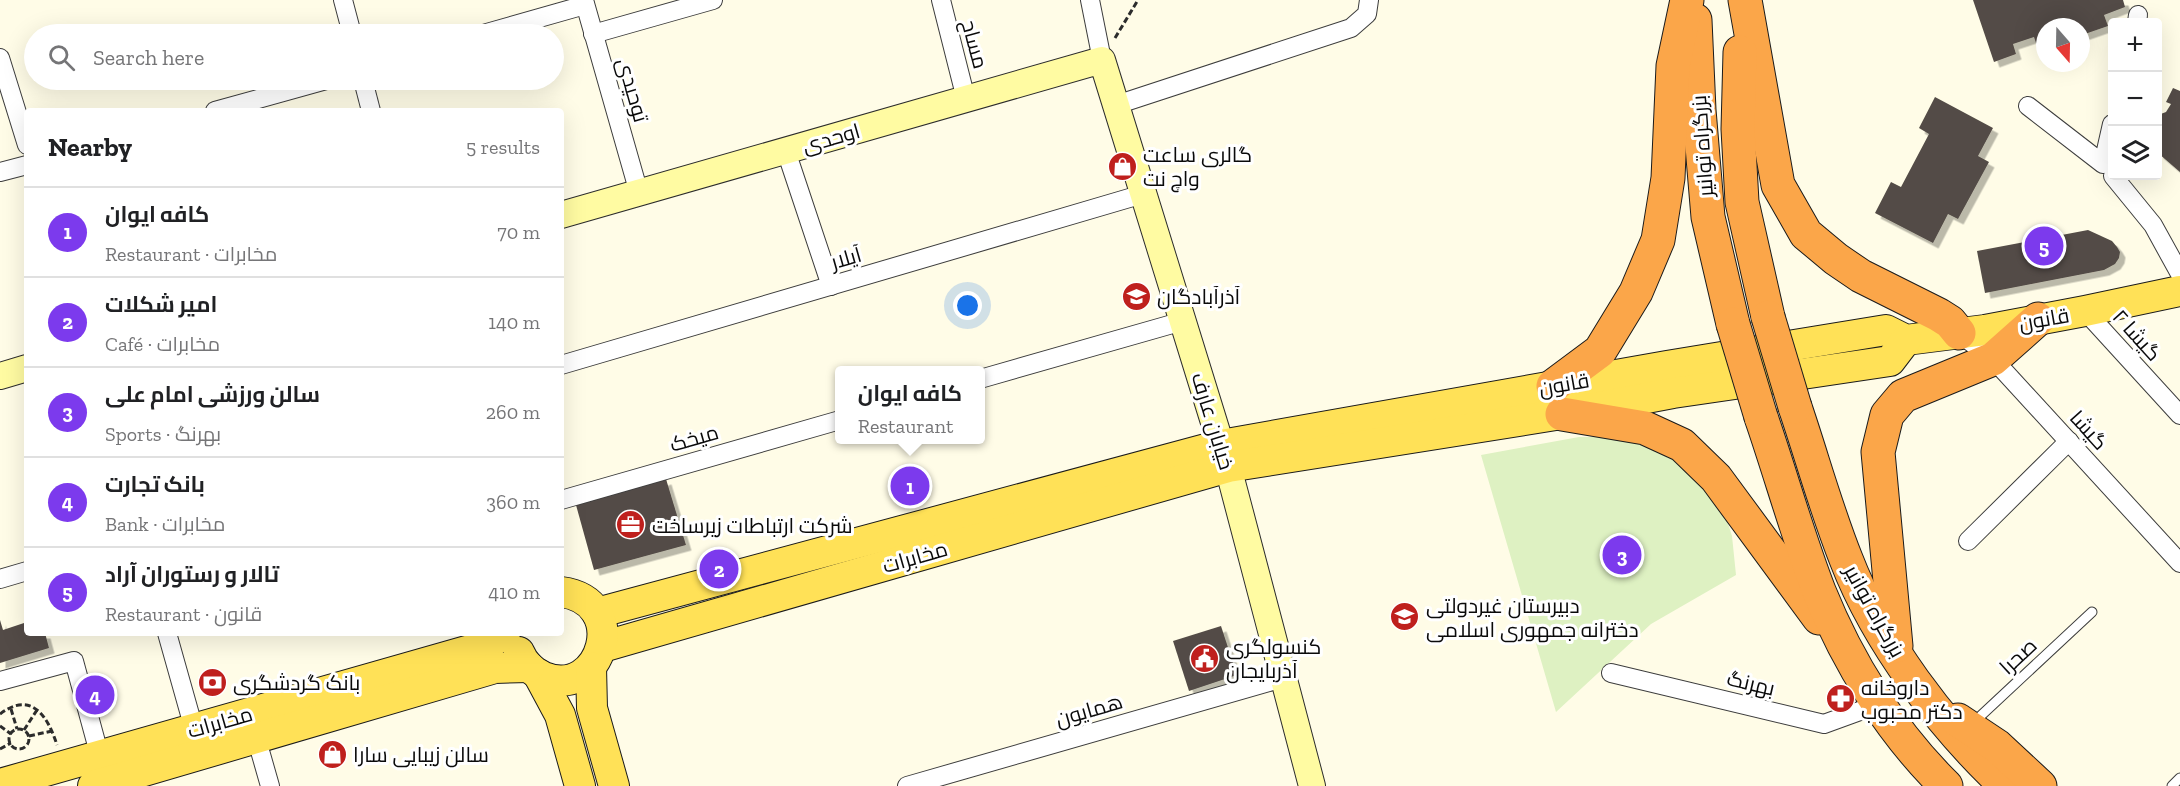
<!DOCTYPE html>
<html lang="en">
<head>
<meta charset="utf-8">
<style>
  :root { --surface:#fff; --page:#f6f6f6; --text:#202124; --muted:#757577; --line:#e0e0e0; --accent:#7c3aed }
  body { margin:0; font-family:"Zilla Slab",Cairo,serif; background:var(--page); color:var(--text) }
  .controls { position:absolute; right:18px; top:18px; display:grid; overflow:hidden; border-radius:6px; box-shadow:0 6px 24px #0002 }
  .controls button { width:54px; height:54px; display:grid; place-items:center; padding:0; border:0; border-bottom:2px solid var(--line); background:var(--surface); color:var(--text); font:30px sans-serif }
  .compass { position:absolute; left:2036px; top:18px; width:54px; height:54px; border-radius:50%; background:var(--surface); box-shadow:0 6px 24px #0002; rotate:160deg }
  .you { position:absolute; left:968px; top:306px; width:21px; height:21px; margin:-15px; border:4px solid #fff; border-radius:50%; background:#1a73e8; box-shadow:0 0 0 9px #1a73e833 }
  .badge { display:grid; place-items:center; width:39px; height:39px; border-radius:50%; background:var(--accent); color:#fff; font-size:20px; font-weight:700 }
  .pin { position:absolute; translate:-50% -50%; border:3px solid #fff; box-shadow:0 2px 6px #0006 }
  .popup { position:absolute; left:835px; top:366px; width:150px; height:78px; box-sizing:border-box; display:grid; place-content:center; border-radius:6px; background:var(--surface); filter:drop-shadow(0 2px 4px #0005); font-size:20px; white-space:nowrap; color:var(--muted) }
  .popup b { font-size:22px; color:var(--text) }
  .popup::after { content:''; position:absolute; left:50%; top:100%; margin-left:-12px; border:12px solid transparent; border-top-color:var(--surface) }
  .list { margin:0; padding:0; list-style:none }
  h2 { display:flex; justify-content:space-between; align-items:center; height:78px; margin:0; padding:0 24px; font-size:26px }
  h2 small { font-size:20px; font-weight:400; color:var(--muted) }
  .list li { display:grid; grid-template-columns:39px 1fr auto; gap:18px; align-items:center; box-sizing:border-box; height:90px; padding:0 24px; border-top:2px solid var(--line) }
  .list b { display:block; font-size:22px; white-space:nowrap }
  .list p { margin:0; font-size:20px; white-space:nowrap; color:var(--muted) }
  .list em { font-size:20px; font-style:normal; color:var(--muted) }
  .icon { flex:none; width:33px; height:33px; fill:none; stroke:currentColor; stroke-width:2; stroke-linecap:round; stroke-linejoin:round }
  .map { position:relative; flex:none; width:2180px; height:786px; overflow:hidden }
  .search { position:absolute; background:var(--surface); box-shadow:0 6px 24px #0002; left:24px; top:24px; width:540px; height:66px; display:flex; align-items:center; gap:15px; box-sizing:border-box; padding:0 21px; border-radius:33px; color:var(--muted); font-size:22px }
  .panel { position:absolute; background:var(--surface); box-shadow:0 6px 24px #0002; left:24px; top:108px; width:540px; height:528px; border-radius:6px }
  .map>svg:first-child { display:block }
  .pitch { fill:#def1c2 }
  .building { fill:#534c46; filter:url(#shadow) }
  .lines { fill:none; stroke-linecap:round; stroke-linejoin:round }
  .lane-casing { stroke:#3d3d3d; stroke-width:11 }
  .street-casing { stroke:#3d3d3d; stroke-width:20 }
  .secondary-casing { stroke:#2c2c2c; stroke-width:28 }
  .primary-casing { stroke:#1b1b1b; stroke-width:32 }
  .highway-casing { stroke:#1b1b1b; stroke-width:35 }
  .path { stroke:#2c2c2c; stroke-width:3; stroke-dasharray:6 3; stroke-linecap:butt }
  .lane { stroke:#fff; stroke-width:9 }
  .street { stroke:#fff; stroke-width:18 }
  .secondary { stroke:#fffba2; stroke-width:26 }
  .primary { stroke:#ffe157; stroke-width:30 }
  .highway { stroke:#fba649; stroke-width:33 }
  .highway-bridge-casing { stroke:#1b1b1b; stroke-width:35; stroke-linecap:butt }
  .highway-bridge { stroke:#fba649; stroke-width:33 }
  .labels { text-anchor:middle; dominant-baseline:central; stroke-width:6; stroke-linejoin:round; paint-order:stroke }
  .street-label { font-size:21px; fill:#0a0a0a; stroke:#fff }
  .poi-label { font-size:21px; fill:#0a0a0a; stroke:#fff; text-anchor:start }
</style>
</head>
<body>
<div class="map">
<svg width="2180" height="786" viewBox="0 0 2180 786">
  <defs>
    <filter id="shadow"><feDropShadow dx="5.5" dy="5.5" stdDeviation="0" flood-color="#0004"/></filter>
  </defs>
  <rect width="100%" height="100%" fill="#fffce7"/>
  <polygon class="pitch" points="1579,437 1628,437 1671,452 1724,511 1732,536 1736,575 1651,624 1556,712 1481,455"/>
  <g class="building">
    <polygon points="1973,0 2123,0 2125,7 2104,15 2108,26 2082,35 2081,27 2045,27 2045,47 2038,49 2034,37 2013,44 2016,54 1994,62"/>
    <polygon points="2173,88 2180,91 2180,172 2158,153 2158,115 2166,112 2171,104 2166,102"/>
    <polygon points="1935,97 1993,128 1978,156 1989,162 1958,219 1948,214 1933,243 1875,213 1891,182 1901,187 1929,134 1919,128"/>
    <polygon points="2088,230 2112,241 2117,247 2120,252 2119,258 2115,264 2104,270 1985,293 1977,251"/>
    <polygon points="666,479 686,545 594,570 576,505"/>
    <polygon points="0,620 3,630 27,622 27,633 45,633 49,648 0,663"/>
    <polygon points="1221,626 1237,675 1189,691 1173,641"/>
  </g>
  <g class="lines">
    <defs>
      <g id="lane">
        <polyline points="1973,723 2092,612"/>
        <polyline points="2172,786 2180,778"/>
      </g>
      <g id="street">
        <polyline points="343,0 352,34"/>
        <polyline points="584,0 639,193"/>
        <polyline points="941,0 966,99"/>
        <polyline points="1090,0 1102,60"/>
        <polyline points="2137,22 2138,15"/>
        <polyline points="483,34 585,5"/>
        <polyline points="593,34 713,0"/>
        <polyline points="0,58 27,145"/>
        <polyline points="363,80 371,111"/>
        <polyline points="1116,105 1351,28 1367,14 1369,0"/>
        <polyline points="2028,106 2103,164 2112,124"/>
        <polyline points="215,111 326,80"/>
        <polyline points="786,151 831,286"/>
        <polyline points="0,172 27,165"/>
        <polyline points="2113,176 2153,225 2180,274"/>
        <polyline points="2085,311 2180,415"/>
        <polyline points="1959,333 1993,359 2180,563"/>
        <polyline points="561,365 1143,194"/>
        <polyline points="980,379 1183,321"/>
        <polyline points="561,500 840,420"/>
        <polyline points="1968,541 2069,441"/>
        <polyline points="0,579 27,571"/>
        <polyline points="167,633 194,729"/>
        <polyline points="1611,673 1824,724 1879,704"/>
        <polyline points="0,681 74,661 102,764"/>
        <polyline points="256,737 270,786"/>
        <polyline points="907,786 1283,678"/>
      </g>
      <g id="secondary">
        <polyline points="561,215 1102,60 1221,445"/>
        <polyline points="0,376 27,368"/>
        <polyline points="1228,467 1312,786"/>
      </g>
      <g id="primary">
        <polyline points="597,613 1221,445 1667,366 1886,330 1906,340 1985,330 2085,311 2180,291"/>
        <polyline points="602,647 1228,467 1562,414 1673,393 1890,361 1906,340"/>
        <path d="M519 652C524 664 532 672 544 677 602 700 632 601 561 592"/>
        <polyline points="591,667 592,708 614,786"/>
        <polyline points="538,674 560,715 580,786"/>
        <polyline points="0,784 488,645 505,633"/>
        <polyline points="93,786 495,668 529,667"/>
      </g>
      <g id="highway">
        <polyline points="1745,0 1778,185 1806,234 1836,259 1861,276 1939,315 1950,322 1959,333"/>
        <polyline points="1695,20 1699,110 1708,217 1733,324"/>
        <polyline points="1740,52 1738,129 1742,202 1768,317"/>
        <polyline points="1553,386 1600,351 1636,292 1658,240 1668,178 1673,66 1687,0"/>
        <path d="M1795 407C1812 457 1826 509 1846 559 1878 642 1942 726 2006 786"/>
        <polyline points="1562,414 1645,428 1682,445 1716,478 1819,618"/>
        <path d="M1761 417C1781 475 1797 534 1819 591 1848 663 1891 732 1946 786"/>
        <polyline points="1896,646 1878,452 1887,415 1903,396 1993,359 2038,319"/>
        <polyline points="1958,720 1997,746 2040,786"/>
      </g>
    </defs>
    <use href="#lane" class="lane-casing"/>
    <use href="#street" class="street-casing"/>
    <use href="#secondary" class="secondary-casing"/>
    <use href="#primary" class="primary-casing"/>
    <use href="#highway" class="highway-casing"/>
    <g class="path">
      <polyline points="1115,38 1138,0"/>
      <polyline points="11,709 17,729"/>
      <path d="M0 714C32 690 48 717 57 745"/>
      <polyline points="0,726 11,734"/>
      <circle cx="19" cy="739" r="10"/>
      <polyline points="24,730 37,710"/>
      <polyline points="29,736 52,731"/>
      <polyline points="0,749 11,743"/>
    </g>
    <use href="#lane" class="lane"/>
    <use href="#street" class="street"/>
    <use href="#secondary" class="secondary"/>
    <use href="#primary" class="primary"/>
    <use href="#highway" class="highway"/>
    <defs>
      <g id="highway-bridge">
        <polyline points="1768,317 1795,407"/>
        <polyline points="1733,324 1761,417"/>
      </g>
    </defs>
    <use href="#highway-bridge" class="highway-bridge-casing"/>
    <use href="#highway-bridge" class="highway-bridge"/>
  </g>
  <defs>
    <symbol id="shop-disc" viewBox="-11 -11 22 22"><circle r="9.5" fill="#bf201d" stroke="#fff"/><path d="M-5-2.5h2.3a2.7 3.5 0 0 1 5.4 0H5L5.5 6h-11ZM-1.5-2.5h3a1.5 2.3 0 0 0-3 0Z" fill="#fff"/></symbol>
    <symbol id="school-disc" viewBox="-11 -11 22 22"><circle r="9.5" fill="#bf201d" stroke="#fff"/><path d="M0-5L7-2L0 1L-7-2ZM-4 1L0 2.5L4 1V4Q0 6-4 4Z" fill="#fff"/></symbol>
    <symbol id="office-disc" viewBox="-11 -11 22 22"><circle r="9.5" fill="#bf201d" stroke="#fff"/><path d="M-6-3h4V-5.5h4V-3h4V5H-6ZM-1-4.5V-3h2v-1.5ZM-6 0V1H6V0Z" fill="#fff"/></symbol>
    <symbol id="civic-disc" viewBox="-11 -11 22 22"><circle r="9.5" fill="#bf201d" stroke="#fff"/><path d="M-.6-6.5H3V-4.5H.6V-3L4-1V1h2V6H-6V1h2V-1L-.6-3ZM-1.2 2.5V6h2.4V2.5Z" fill="#fff"/></symbol>
    <symbol id="bank-disc" viewBox="-11 -11 22 22"><circle r="9.5" fill="#bf201d" stroke="#fff"/><path d="M-6-4H6V4H-6ZM0-2.3a2.3 2.3 0 1 0 0 4.6a2.3 2.3 0 1 0 0-4.6Z" fill="#fff"/></symbol>
    <symbol id="pharmacy-disc" viewBox="-11 -11 22 22"><circle r="9.5" fill="#bf201d" stroke="#fff"/><path d="M-2-6h4v4h4v4h-4v4h-4v-4h-4v-4h4Z" fill="#fff"/></symbol>
  </defs>
  <g fill-rule="evenodd">
    <use href="#shop-disc" x="1106" y="150" width="33" height="33"/>
    <use href="#school-disc" x="1120" y="280" width="33" height="33"/>
    <use href="#office-disc" x="614" y="508" width="33" height="33"/>
    <use href="#school-disc" x="1388" y="600" width="33" height="33"/>
    <use href="#civic-disc" x="1188" y="642" width="33" height="33"/>
    <use href="#bank-disc" x="196" y="666" width="33" height="33"/>
    <use href="#pharmacy-disc" x="1824" y="682" width="33" height="33"/>
    <use href="#shop-disc" x="316" y="738" width="33" height="33"/>
  </g>
  <g class="labels">
    <g class="street-label">
      <text transform="translate(975 44) rotate(75)">مساح</text>
      <text transform="translate(633 90) rotate(74)">توحیدی</text>
      <text transform="translate(831 138) rotate(-16)">اوحدی</text>
      <text transform="translate(1702 146) rotate(-94)">بزرگراه توانیر</text>
      <text transform="translate(846 258) rotate(-16)">آیلار</text>
      <text transform="translate(2044 319) rotate(-10)">قانون</text>
      <text transform="translate(2137 335) rotate(48)">گیشا ۲</text>
      <text transform="translate(1564 384) rotate(-10)">قانون</text>
      <text transform="translate(1213 421) rotate(73)">خیابان عارف</text>
      <text transform="translate(2089 430) rotate(48)">گیشا</text>
      <text transform="translate(694 438) rotate(-16)">میخک</text>
      <text transform="translate(915 557) rotate(-16)">مخابرات</text>
      <text transform="translate(1875 611) rotate(61)">بزرگراه توانیر</text>
      <text transform="translate(2018 656) rotate(-43)">صحرا</text>
      <text transform="translate(1751 683) rotate(13)">بهرنگ</text>
      <text transform="translate(1089 710) rotate(-16)">همایون</text>
      <text transform="translate(220 722) rotate(-16)">مخابرات</text>
    </g>
    <g class="poi-label">
      <text x="1143" y="154">گالری ساعت<tspan x="1143" dy="24">واچ نت</tspan></text>
      <text x="1157" y="296">آذرآبادگان</text>
      <text x="652" y="525">شرکت ارتباطات زیرساخت</text>
      <text x="1426" y="605">دبیرستان غیردولتی<tspan x="1426" dy="24">دخترانه جمهوری اسلامی</tspan></text>
      <text x="1226" y="646">کنسولگری<tspan x="1226" dy="24">آذربایجان</tspan></text>
      <text x="233" y="682">بانک گردشگری</text>
      <text x="1861" y="687">داروخانه<tspan x="1861" dy="24">دکتر محبوب</tspan></text>
      <text x="353" y="754">سالن زیبایی سارا</text>
    </g>
  </g>
</svg>
<div class="controls">
<button>+</button>
<button>−</button>
<button><svg class="icon" aria-label="layers" viewBox="0 0 24 24"><path d="M12 4l9 5-9 5-9-5zM3 14l9 5 9-5"/></svg></button>
</div>
<svg class="compass" viewBox="-18 -18 36 36"><path d="M0-13l5 13h-10z" fill="#e53935"/><path d="M0 13l5-13h-10z" fill="#757577"/></svg>
<div class="you"></div>
<div class="pin badge" style="left:910px;top:486px">1</div>
<div class="popup"><b>کافه ایوان</b>Restaurant</div>
<div class="pin badge" style="left:719px;top:569px">2</div>
<div class="pin badge" style="left:1622px;top:555px">3</div>
<div class="pin badge" style="left:95px;top:695px">4</div>
<div class="pin badge" style="left:2044px;top:246px">5</div>
<div class="search"><svg class="icon" aria-label="search" viewBox="0 0 24 24"><circle cx="10" cy="10" r="6"/><path d="M15 15l6 6"/></svg>Search here</div>
<section class="panel">
<h2>Nearby<small>5 results</small></h2>
<ul class="list">
<li><span class="badge">1</span><div><b>کافه ایوان</b><p>Restaurant · مخابرات</p></div><em>70 m</em></li>
<li><span class="badge">2</span><div><b>امیر شکلات</b><p>Café · مخابرات</p></div><em>140 m</em></li>
<li><span class="badge">3</span><div><b>سالن ورزشی امام علی</b><p>Sports · بهرنگ</p></div><em>260 m</em></li>
<li><span class="badge">4</span><div><b>بانک تجارت</b><p>Bank · مخابرات</p></div><em>360 m</em></li>
<li><span class="badge">5</span><div><b>تالار و رستوران آراد</b><p>Restaurant · قانون</p></div><em>410 m</em></li>
</ul>
</section>
</div>
</body>
</html>
